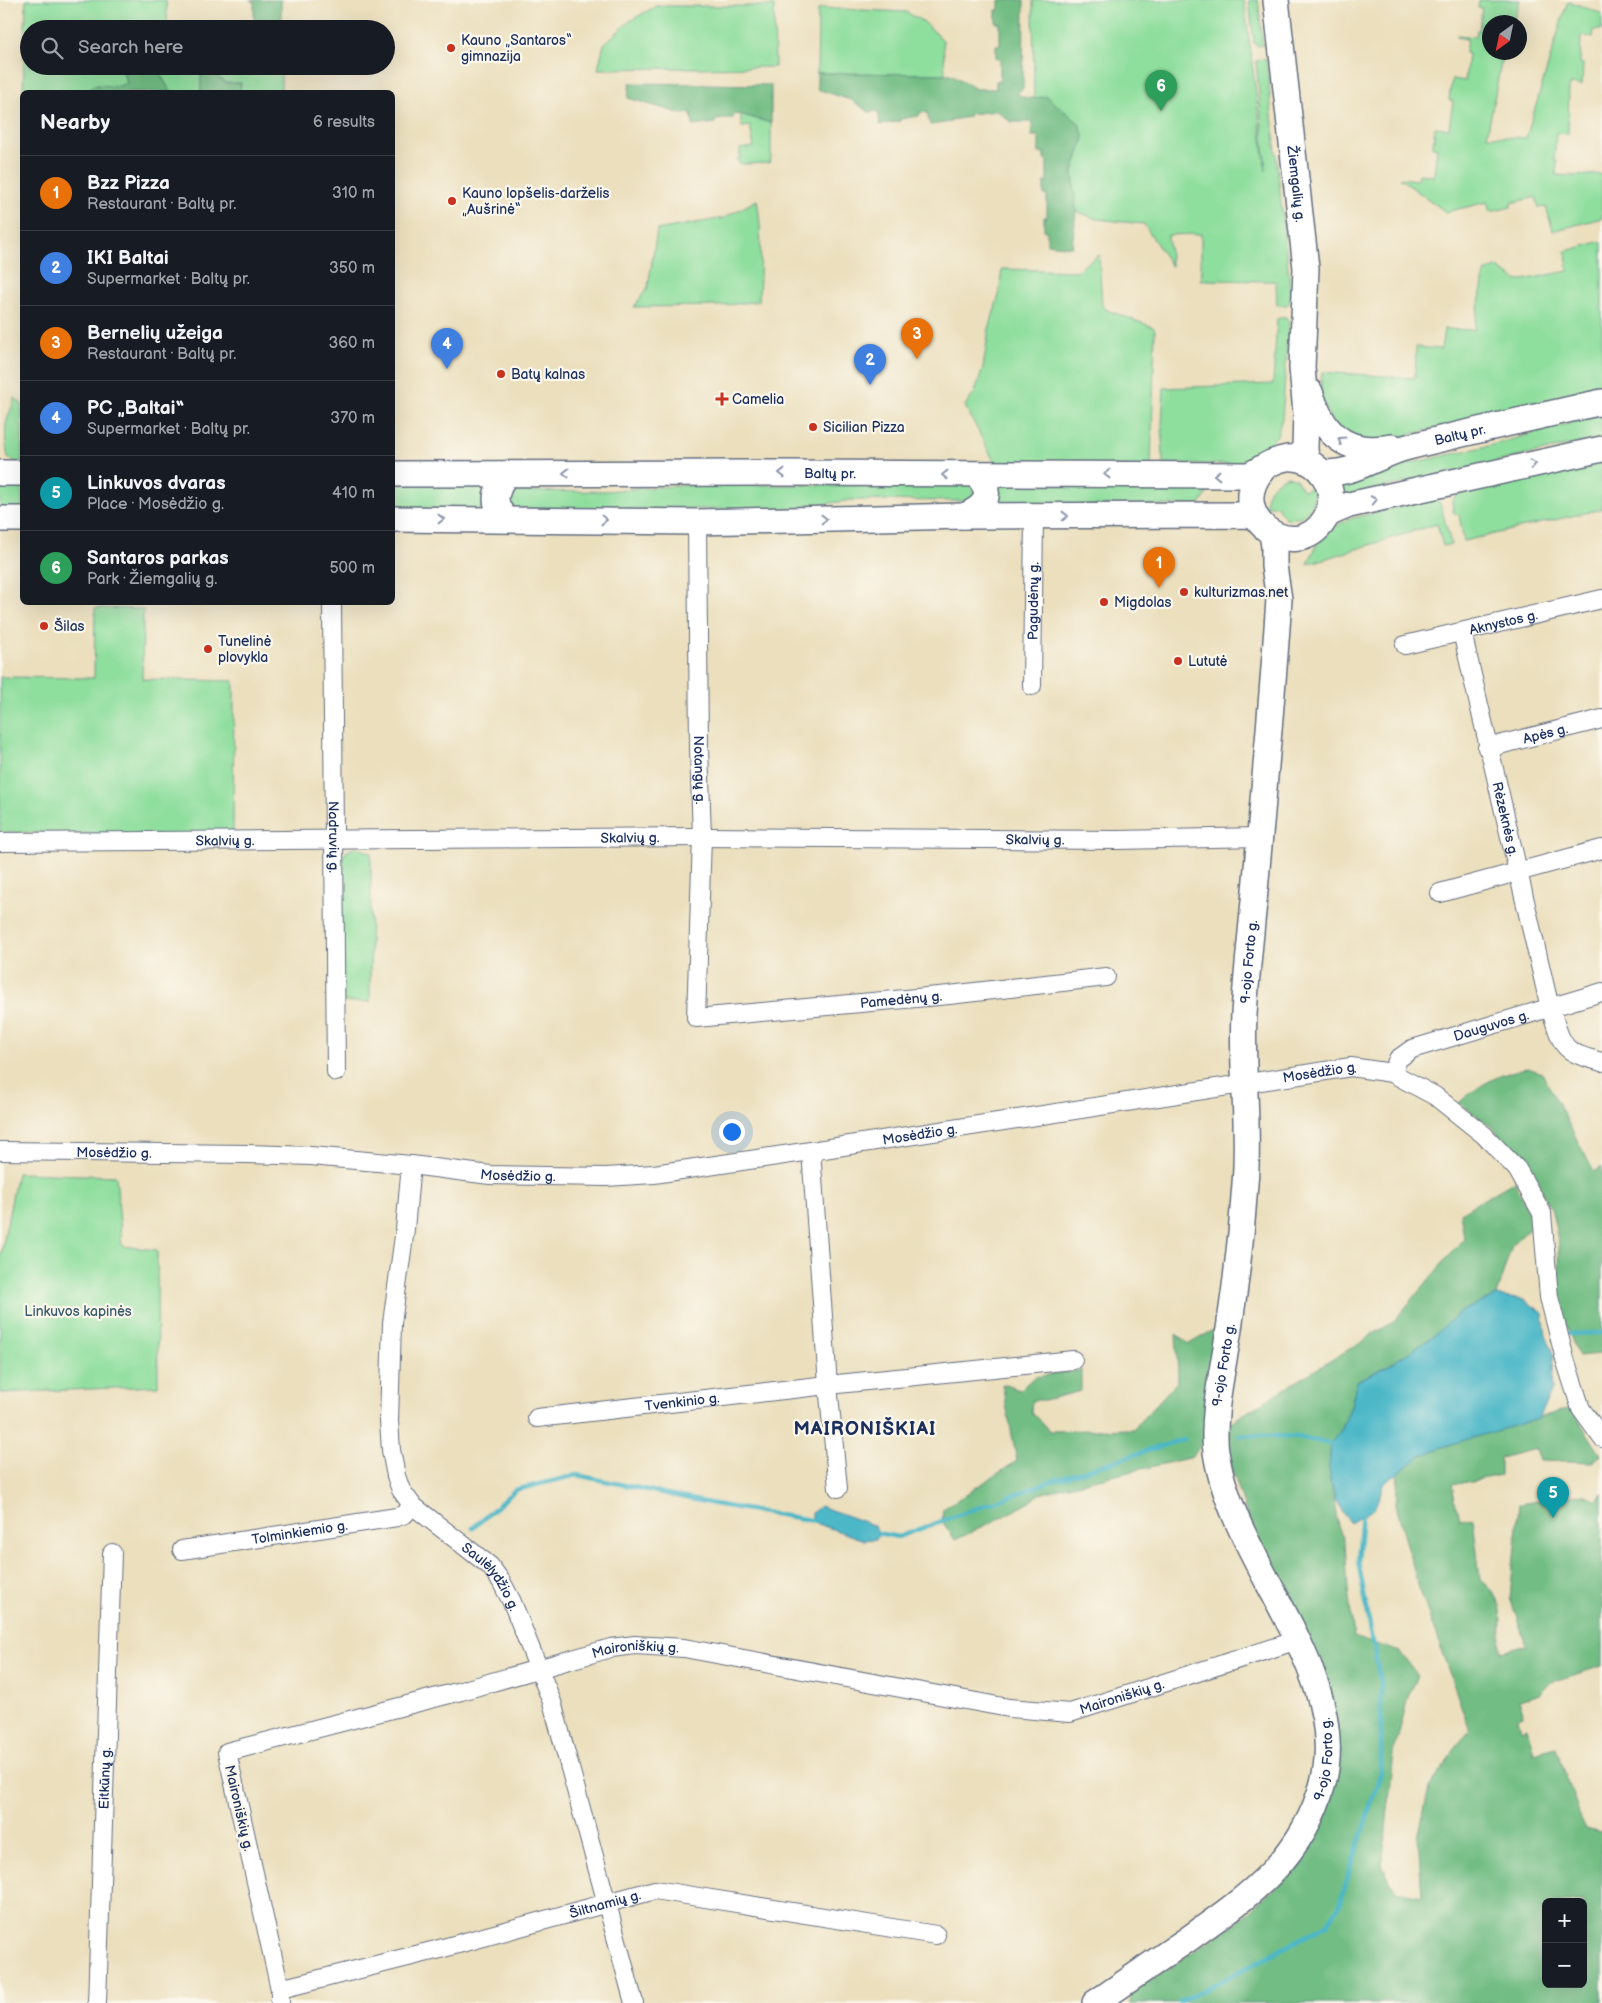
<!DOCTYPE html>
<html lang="en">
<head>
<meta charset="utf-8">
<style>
  :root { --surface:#171b24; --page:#20242c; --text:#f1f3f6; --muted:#9ea1a6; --line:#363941; --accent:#ea580c }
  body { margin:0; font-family:"Balsamiq Sans",sans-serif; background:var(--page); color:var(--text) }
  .controls { position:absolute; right:15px; bottom:15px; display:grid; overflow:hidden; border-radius:8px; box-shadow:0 5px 20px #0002 }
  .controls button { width:45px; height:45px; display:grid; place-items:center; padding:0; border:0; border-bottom:1px solid var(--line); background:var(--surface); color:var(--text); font:25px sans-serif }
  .compass { position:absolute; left:1482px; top:15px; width:45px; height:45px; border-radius:50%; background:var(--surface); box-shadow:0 5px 20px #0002; rotate:213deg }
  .you { position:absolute; left:731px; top:1131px; width:18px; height:18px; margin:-12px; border:4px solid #fff; border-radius:50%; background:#1a73e8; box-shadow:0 0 0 8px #1a73e833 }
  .badge { display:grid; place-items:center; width:32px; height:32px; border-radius:50%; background:var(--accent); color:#fff; font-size:16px; font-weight:700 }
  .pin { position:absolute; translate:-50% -41px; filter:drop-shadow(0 1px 2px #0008) }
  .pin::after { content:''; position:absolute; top:26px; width:18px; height:15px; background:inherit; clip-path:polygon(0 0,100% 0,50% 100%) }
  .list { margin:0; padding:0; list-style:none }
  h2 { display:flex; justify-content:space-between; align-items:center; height:65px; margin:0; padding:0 20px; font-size:21px }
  h2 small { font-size:16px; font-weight:400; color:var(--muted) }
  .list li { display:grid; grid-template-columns:32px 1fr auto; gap:15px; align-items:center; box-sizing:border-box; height:75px; padding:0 20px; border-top:1px solid var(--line) }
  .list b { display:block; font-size:19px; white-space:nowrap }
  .list p { margin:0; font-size:16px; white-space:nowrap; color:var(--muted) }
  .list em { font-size:16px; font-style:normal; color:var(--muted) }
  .icon { flex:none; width:28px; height:28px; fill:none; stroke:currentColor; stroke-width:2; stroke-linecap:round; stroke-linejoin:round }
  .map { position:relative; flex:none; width:1602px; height:2003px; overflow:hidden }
  .search { position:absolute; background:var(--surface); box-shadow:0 5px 20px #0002; left:20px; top:20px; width:375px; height:55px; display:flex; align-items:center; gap:12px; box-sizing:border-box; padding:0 18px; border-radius:28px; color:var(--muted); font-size:19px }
  .panel { position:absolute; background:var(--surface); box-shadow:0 5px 20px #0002; left:20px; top:90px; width:375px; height:515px; border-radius:8px }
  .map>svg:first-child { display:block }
  .green { fill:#8ede9d; stroke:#54867e }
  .forest { fill:#72bd84; stroke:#467671; fill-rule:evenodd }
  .water { fill:#4bb7c7; stroke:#337392 }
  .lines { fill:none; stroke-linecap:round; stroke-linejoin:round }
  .stream { stroke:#4bb7c7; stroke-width:4.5 }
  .street-casing { stroke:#646d7f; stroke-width:20 }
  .secondary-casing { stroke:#646d7f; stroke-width:28 }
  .street { stroke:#fff; stroke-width:18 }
  .secondary { stroke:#fff; stroke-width:25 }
  .oneway { stroke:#8d97ae }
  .poi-dot { fill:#c8321e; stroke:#fbf7ec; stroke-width:2 }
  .labels { text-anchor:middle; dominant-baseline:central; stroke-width:4.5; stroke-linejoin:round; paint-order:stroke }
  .poi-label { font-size:14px; fill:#1b2f5e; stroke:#fbf7ec; text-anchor:start }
  .street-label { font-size:14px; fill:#1b2f5e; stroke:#fbf7ec }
  .park-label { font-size:14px; fill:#385b6e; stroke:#fbf7ec }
  .district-label { font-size:19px; font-weight:bold; letter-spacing:1px; fill:#1b2f5e; stroke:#fbf7ec }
</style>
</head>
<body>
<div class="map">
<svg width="1602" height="2003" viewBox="0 0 1602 2003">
  <rect width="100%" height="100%" fill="#fbf7ec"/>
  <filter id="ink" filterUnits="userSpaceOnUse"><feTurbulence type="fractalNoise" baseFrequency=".02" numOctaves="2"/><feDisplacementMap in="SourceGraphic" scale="10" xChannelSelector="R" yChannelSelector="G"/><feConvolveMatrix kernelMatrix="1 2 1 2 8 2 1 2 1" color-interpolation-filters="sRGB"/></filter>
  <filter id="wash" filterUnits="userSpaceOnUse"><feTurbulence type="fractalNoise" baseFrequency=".0096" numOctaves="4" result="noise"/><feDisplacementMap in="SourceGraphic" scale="20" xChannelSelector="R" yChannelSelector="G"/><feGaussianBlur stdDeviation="1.12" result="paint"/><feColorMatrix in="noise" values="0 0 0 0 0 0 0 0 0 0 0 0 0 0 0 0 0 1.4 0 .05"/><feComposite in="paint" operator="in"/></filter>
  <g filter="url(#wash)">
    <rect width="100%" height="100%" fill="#ebdfbd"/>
    <g class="green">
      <polygon points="26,0 166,0 168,29 29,29 29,66 121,66 127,83 119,86 93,85 88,92 23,92"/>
      <polygon points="1033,0 1244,0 1266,171 1256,61 1266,58 1291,297 1289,303 1286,305 1277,305 1276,282 1273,281 1201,280 1201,234 1168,235 1171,266 1144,224 1096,219 1076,211 1073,172 1084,138 1034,99"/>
      <polygon points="1249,0 1258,0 1263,45 1258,46 1254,43"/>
      <polygon points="1479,0 1520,0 1513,22 1490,22 1490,52 1503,53 1487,136 1526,138 1567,3 1571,2 1602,14 1602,30 1594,30 1593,37 1581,36 1580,63 1583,64 1582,85 1569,84 1568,134 1556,133 1554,160 1557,161 1556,175 1576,176 1602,174 1602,218 1553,231 1546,207 1539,208 1536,197 1511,203 1511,207 1490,212 1487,202 1446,212 1399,178 1418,180 1419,174 1434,176 1437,148 1433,147 1435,127 1449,128 1453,101 1449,100 1452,79 1465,81 1468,54 1465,53 1467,39 1457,37 1457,35 1476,37 1477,30 1479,30 1482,8 1478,8"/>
      <polygon points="656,6 774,6 775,67 598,69 604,44 630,21"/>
      <polygon points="821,8 906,12 924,22 943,40 945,74 817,73 818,10"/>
      <polygon points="155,66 201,66 201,92 171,92"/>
      <polygon points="205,66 281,66 281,92 240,92 240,83 226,83"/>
      <polygon points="740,114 771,123 771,158 769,163 743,164 738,162 737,159 740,158 740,149 754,147 750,126 742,127"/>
      <path d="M757 200C763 233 760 268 759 301L720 306 634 307 648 287 657 230 724 218Z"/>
      <polygon points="1602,241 1602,387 1380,442 1349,438 1332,424 1320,393 1322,372 1415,378 1416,347 1441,349 1444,329 1474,330 1485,272 1496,267 1518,281 1568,271 1566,251"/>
      <polygon points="1099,255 1102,306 1109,311 1153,327 1155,330 1151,467 996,465 965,406 975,392 983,368 989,329 999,295 1002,269 1076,271"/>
      <polygon points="1282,317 1286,317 1289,322 1282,418 1277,436 1262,451 1239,464 1163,465 1162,424 1164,388 1273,384 1277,319"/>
      <path d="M14 397 22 404V462H16L8 458C6 446 4 432 7 420 9 411 14 407 14 397Z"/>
      <polygon points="1602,414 1602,438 1337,498 1333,481 1492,445"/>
      <polygon points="1602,459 1602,509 1464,541 1459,515 1453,512 1452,500 1460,493"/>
      <path d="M1288 476 1296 479 1303 490 1314 487C1315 504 1306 522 1286 518L1279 511 1278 506H1266C1265 491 1273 481 1288 476Z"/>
      <rect x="0" y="484" width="22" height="25"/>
      <polygon points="392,484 492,484 488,509 393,508"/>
      <polygon points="994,484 1212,485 1200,505 993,506"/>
      <polygon points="687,485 971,485 976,493 968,501 852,500 791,509 512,509 503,496 510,492 605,491"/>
      <polygon points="1428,500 1436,500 1440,503 1451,544 1443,546 1437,524 1308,564 1317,544 1339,524 1349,519"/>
      <polygon points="95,608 143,609 142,679 234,681 233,837 0,832 0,677 94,678"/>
      <polygon points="356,847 371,853 370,1002 343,1002 339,860 346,852"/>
      <polygon points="17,1173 116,1176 122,1246 157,1250 158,1386 0,1393 0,1259"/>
    </g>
    <g class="forest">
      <polygon points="250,0 281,0 281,29 250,29 250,24 254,24 254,2"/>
      <path d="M999 0H1024L1023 88 1017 94C1027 100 1035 99 1046 96L1079 123 1084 138 1073 172 1076 211 1072 247 1047 244V231H1044V217H1047V195H1044V182H1047V160L1044 159V153H1039V136H1032V122H1011L997 111 969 114V117L951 120V122L930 125 927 112 919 113V116L900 119V121L880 125 878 111 869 112 851 100 817 89V73L951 74 976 89H996V81H1000V59H996V45H1000V23H996V10H999Z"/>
      <polygon points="121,66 155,66 171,92 88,92 93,85 119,86 127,83"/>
      <polygon points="201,66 205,66 226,83 241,83 240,92 201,92"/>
      <polygon points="630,83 771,85 771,123 740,114 733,115 733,118 715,120 715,123 693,126 691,113 682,114 628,98"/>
      <path d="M1528 1068 1542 1073 1594 1172 1602 1167V1354L1578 1356 1560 1308 1559 1246 1552 1211 1531 1171 1493 1128 1459 1103C1478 1085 1502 1072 1528 1068Z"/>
      <path d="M1515 1181 1533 1225 1512 1245 1496 1296 1460 1312 1431 1338 1391 1364 1357 1381 1351 1406 1342 1429 1331 1443 1329 1468 1338 1526 1345 1542 1348 1590 1354 1637 1400 1652 1418 1676 1408 1697 1394 1753 1382 1866 1396 1891 1422 1896 1418 1836 1429 1788 1458 1744 1470 1731 1417 1582 1396 1505 1398 1473 1422 1455 1448 1445 1571 1408 1601 1455 1592 1462 1540 1460 1536 1449 1500 1458V1475L1452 1485 1459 1520 1473 1518 1480 1579C1508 1601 1499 1621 1501 1652L1526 1645 1510 1598 1519 1504 1584 1494 1596 1500 1602 1493V1666L1551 1682 1540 1694 1519 1700 1524 1716 1518 1718 1521 1730 1527 1728 1534 1753 1556 1747 1579 1814 1586 1829 1602 1833V2003H1130L1131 1993 1238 1922 1282 1882 1314 1840 1333 1793 1339 1750 1253 1534 1228 1456 1231 1422 1393 1322 1464 1238 1460 1213ZM1546 1902H1583V1984H1546Z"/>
      <polygon points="1215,1329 1217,1339 1203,1440 1193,1457 1064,1487 1040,1494 1025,1505 996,1520 955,1540 942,1521 943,1509 1017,1461 1002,1384 1020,1390 1034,1377 1081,1370 1081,1391 1045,1400 1032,1400 1031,1412 1050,1431 1133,1429 1177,1382 1178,1377 1176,1334 1189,1344"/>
    </g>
    <g class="water">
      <polygon points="1496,1296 1525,1300 1543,1313 1546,1335 1554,1353 1552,1390 1538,1419 1448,1445 1422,1455 1385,1483 1374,1509 1350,1523 1335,1500 1329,1468 1331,1443 1342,1429 1351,1406 1357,1381 1391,1364 1431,1338 1460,1312"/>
      <polygon points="820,1506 873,1525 878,1531 878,1536 876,1539 864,1540 815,1523 812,1520 812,1513"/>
    </g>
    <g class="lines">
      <g class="stream">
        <polyline points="1563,1334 1602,1333"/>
        <polyline points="1239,1435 1297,1437 1337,1445"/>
        <polyline points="473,1528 515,1490 577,1475 714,1504 816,1521"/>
        <polyline points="872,1532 898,1537 1052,1481 1184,1439"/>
        <polyline points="1179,2003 1327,1925 1339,1906 1381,1772 1381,1686 1358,1561 1362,1513"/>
      </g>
    </g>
  </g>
  <g filter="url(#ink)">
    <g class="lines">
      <defs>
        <g id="street">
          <path id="s1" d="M697 522 699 748 702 837 696 1018 949 995 1106 977"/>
          <path id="s2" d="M332 602 336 1072"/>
          <path id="s3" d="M1462 632 1550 1008C1564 1047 1559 1051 1602 1062"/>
          <path id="s4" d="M1405 645 1602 599"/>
          <path id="s5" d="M1032 686 1034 517"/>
          <path id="s6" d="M1487 748 1602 719"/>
          <path id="s7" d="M0 842 702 837 1118 840 1260 837"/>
          <polyline points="1440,893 1602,849"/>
          <path id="s8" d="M1392 1073 1398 1059 1412 1049 1602 992"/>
          <path id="s9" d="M0 1151 247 1154 311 1156 411 1165 490 1175 606 1177 654 1174 811 1151 1351 1067 1392 1073 1435 1096 1484 1135 1517 1169 1542 1213 1549 1297 1565 1359 1581 1409 1602 1438"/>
          <polyline points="811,1151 828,1385 838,1488"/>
          <path id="s10" d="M411 1165 405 1229 392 1323 389 1421 391 1450 396 1476 401 1490 412 1505 490 1566 501 1581 512 1602 552 1702 634 2003"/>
          <path id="s11" d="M537 1418 828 1385 1073 1360"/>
          <path id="s12" d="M182 1550 397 1517 405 1514 412 1505"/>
          <path id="s13" d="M280 1989 436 1950 655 1890 936 1935"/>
          <path id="s14" d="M97 2003 112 1553"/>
          <path id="s15" d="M280 2003V1989L227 1752 461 1691 611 1648 635 1645 684 1648 1009 1708 1070 1713 1298 1640"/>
        </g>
        <g id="secondary">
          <path id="s16" d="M1276 0 1306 268 1302 368 1306 413 1305 448 1306 461"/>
          <path d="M1310 392C1319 419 1331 443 1362 448 1371 450 1383 448 1393 447"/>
          <path id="s17" d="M1321 472C1352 477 1378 454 1408 447 1472 431 1537 417 1602 402"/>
          <polyline points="0,473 22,473"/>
          <path id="s18" d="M392 474 775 473 1249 475C1261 469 1273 460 1287 458 1319 455 1342 491 1325 519 1295 568 1221 515 1264 468"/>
          <path d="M505 474C496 493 490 501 506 519"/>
          <polyline points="1328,514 1349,505 1602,449"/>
          <path d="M964 516C985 507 995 495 977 475"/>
          <polyline points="0,519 22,519"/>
          <polyline points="392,519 697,522 964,516 1246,515 1255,517"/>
          <path id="s19" d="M1095 2003C1125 1983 1154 1962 1184 1942 1246 1898 1302 1861 1323 1783 1352 1674 1232 1561 1216 1452 1211 1413 1225 1362 1230 1322 1237 1276 1242 1230 1245 1184 1250 1128 1241 1071 1244 1014 1247 966 1253 917 1257 868 1265 779 1273 689 1279 599L1274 566V546L1272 533"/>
        </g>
      </defs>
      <use href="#street" class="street-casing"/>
      <use href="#secondary" class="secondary-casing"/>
      <use href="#street" class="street"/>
      <use href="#secondary" class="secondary"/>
    </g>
    <defs><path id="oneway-chevron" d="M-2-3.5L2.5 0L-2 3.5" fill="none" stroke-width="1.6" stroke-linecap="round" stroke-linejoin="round" transform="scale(1.25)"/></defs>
    <g class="oneway">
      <use href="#oneway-chevron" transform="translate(1341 440) rotate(-148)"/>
      <use href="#oneway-chevron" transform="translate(1533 464) rotate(-13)"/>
      <use href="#oneway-chevron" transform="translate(566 473) rotate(180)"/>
      <use href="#oneway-chevron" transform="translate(782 473) rotate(-180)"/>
      <use href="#oneway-chevron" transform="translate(1107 474) rotate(180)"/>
      <use href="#oneway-chevron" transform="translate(945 475) rotate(-180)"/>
      <use href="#oneway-chevron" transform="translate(1217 475) rotate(-180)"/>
      <use href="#oneway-chevron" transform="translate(1374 500) rotate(-12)"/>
      <use href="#oneway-chevron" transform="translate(1065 516) rotate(-1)"/>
      <use href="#oneway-chevron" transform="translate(441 519)"/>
      <use href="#oneway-chevron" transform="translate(824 519) rotate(-1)"/>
      <use href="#oneway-chevron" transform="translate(604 520) rotate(1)"/>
    </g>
  </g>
  <g class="poi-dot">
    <circle cx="451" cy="48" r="5"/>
    <circle cx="452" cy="201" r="5"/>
    <circle cx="501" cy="374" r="5"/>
    <path d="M719.5 391.5h5v5h5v5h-5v5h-5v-5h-5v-5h5z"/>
    <circle cx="813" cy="427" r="5"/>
    <circle cx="1184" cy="592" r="5"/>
    <circle cx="1104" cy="602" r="5"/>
    <circle cx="44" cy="626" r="5"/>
    <circle cx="208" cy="649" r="5"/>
    <circle cx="1178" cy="661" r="5"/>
  </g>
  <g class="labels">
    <g class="poi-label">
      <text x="461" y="40">Kauno „Santaros“<tspan x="461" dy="16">gimnazija</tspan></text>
      <text x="462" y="193">Kauno lopšelis-darželis<tspan x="462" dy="16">„Aušrinė“</tspan></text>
      <text x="511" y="374">Batų kalnas</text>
      <text x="732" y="399">Camelia</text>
      <text x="823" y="427">Sicilian Pizza</text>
      <text x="1194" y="592">kulturizmas.net</text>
      <text x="1114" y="602">Migdolas</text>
      <text x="54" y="626">Šilas</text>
      <text x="218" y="641">Tunelinė<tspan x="218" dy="16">plovykla</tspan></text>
      <text x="1188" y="661">Lututė</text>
    </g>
    <g class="street-label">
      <text stroke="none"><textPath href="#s16" startOffset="185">Žiemgalių g.</textPath></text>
      <text stroke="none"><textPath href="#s17" startOffset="145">Baltų pr.</textPath></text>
      <text stroke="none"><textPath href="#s18" startOffset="438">Baltų pr.</textPath></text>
      <text stroke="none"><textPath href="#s5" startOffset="85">Pagudėnų g.</textPath></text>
      <text stroke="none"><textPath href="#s4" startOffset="101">Aknystos g.</textPath></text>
      <text stroke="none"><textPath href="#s6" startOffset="60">Apės g.</textPath></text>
      <text stroke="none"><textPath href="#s1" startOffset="248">Notangų g.</textPath></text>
      <text stroke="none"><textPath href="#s3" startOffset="192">Rėzeknės g.</textPath></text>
      <text stroke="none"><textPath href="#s2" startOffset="235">Nadruvių g.</textPath></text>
      <text stroke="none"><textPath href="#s7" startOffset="630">Skalvių g.</textPath></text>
      <text stroke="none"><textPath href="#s7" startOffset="1035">Skalvių g.</textPath></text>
      <text stroke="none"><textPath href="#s7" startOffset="225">Skalvių g.</textPath></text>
      <text stroke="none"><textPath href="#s19" startOffset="1171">9-ojo Forto g.</textPath></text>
      <text stroke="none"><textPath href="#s1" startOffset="702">Pamedėnų g.</textPath></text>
      <text stroke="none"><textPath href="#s8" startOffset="115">Dauguvos g.</textPath></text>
      <text stroke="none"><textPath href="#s9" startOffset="1329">Mosėdžio g.</textPath></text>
      <text stroke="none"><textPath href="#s9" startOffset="924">Mosėdžio g.</textPath></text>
      <text stroke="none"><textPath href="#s9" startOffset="114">Mosėdžio g.</textPath></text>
      <text stroke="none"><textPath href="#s9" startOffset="519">Mosėdžio g.</textPath></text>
      <text stroke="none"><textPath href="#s19" startOffset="766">9-ojo Forto g.</textPath></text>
      <text stroke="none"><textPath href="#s11" startOffset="146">Tvenkinio g.</textPath></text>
      <text stroke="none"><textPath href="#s12" startOffset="119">Tolminkiemio g.</textPath></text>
      <text stroke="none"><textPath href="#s10" startOffset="454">Saulėlydžio g.</textPath></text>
      <text stroke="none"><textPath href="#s15" startOffset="679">Maironiškių g.</textPath></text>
      <text stroke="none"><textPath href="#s15" startOffset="1174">Maironiškių g.</textPath></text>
      <text stroke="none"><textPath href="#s19" startOffset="348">9-ojo Forto g.</textPath></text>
      <text stroke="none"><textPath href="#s14" startOffset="225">Eitkūnų g.</textPath></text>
      <text transform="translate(239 1808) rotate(77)">Maironiškių g.</text>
      <text stroke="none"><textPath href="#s13" startOffset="336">Šiltnamių g.</textPath></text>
    </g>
    <g class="park-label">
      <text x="78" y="1311">Linkuvos kapinės</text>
    </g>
    <g class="district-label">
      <text x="865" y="1429">MAIRONIŠKIAI</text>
    </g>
  </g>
</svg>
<div class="controls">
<button>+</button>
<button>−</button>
</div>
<svg class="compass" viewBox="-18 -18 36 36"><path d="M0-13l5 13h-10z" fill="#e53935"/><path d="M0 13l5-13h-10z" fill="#9ea1a6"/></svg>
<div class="you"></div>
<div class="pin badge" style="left:1159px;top:588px;background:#e8710a">1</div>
<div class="pin badge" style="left:870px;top:385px;background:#3f7fe0">2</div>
<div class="pin badge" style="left:917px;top:359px;background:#e8710a">3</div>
<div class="pin badge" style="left:447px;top:369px;background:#3f7fe0">4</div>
<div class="pin badge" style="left:1553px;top:1518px;background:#0f9aa8">5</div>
<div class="pin badge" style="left:1161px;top:111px;background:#2e9e5b">6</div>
<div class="search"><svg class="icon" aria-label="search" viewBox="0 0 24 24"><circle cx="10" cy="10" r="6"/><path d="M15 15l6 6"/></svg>Search here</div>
<section class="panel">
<h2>Nearby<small>6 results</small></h2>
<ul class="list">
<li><span class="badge" style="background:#e8710a">1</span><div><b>Bzz Pizza</b><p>Restaurant · Baltų pr.</p></div><em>310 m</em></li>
<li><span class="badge" style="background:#3f7fe0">2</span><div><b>IKI Baltai</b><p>Supermarket · Baltų pr.</p></div><em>350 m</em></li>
<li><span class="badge" style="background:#e8710a">3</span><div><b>Bernelių užeiga</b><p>Restaurant · Baltų pr.</p></div><em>360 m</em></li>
<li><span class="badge" style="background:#3f7fe0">4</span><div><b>PC „Baltai“</b><p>Supermarket · Baltų pr.</p></div><em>370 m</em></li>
<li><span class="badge" style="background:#0f9aa8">5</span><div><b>Linkuvos dvaras</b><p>Place · Mosėdžio g.</p></div><em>410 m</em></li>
<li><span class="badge" style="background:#2e9e5b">6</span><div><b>Santaros parkas</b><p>Park · Žiemgalių g.</p></div><em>500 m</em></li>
</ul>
</section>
</div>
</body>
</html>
